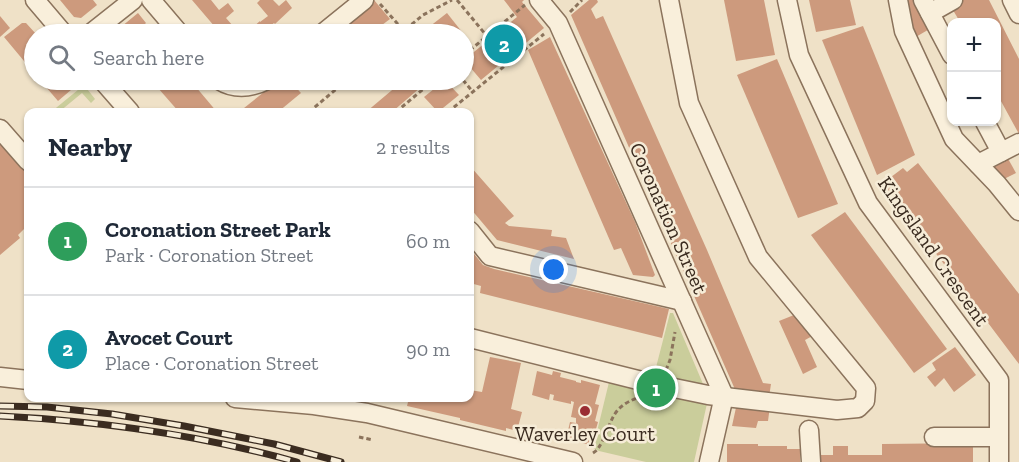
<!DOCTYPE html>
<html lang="en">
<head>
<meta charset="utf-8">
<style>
  :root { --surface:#fff; --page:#f2f2f3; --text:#1f2937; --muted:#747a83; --line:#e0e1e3; --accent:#db2777 }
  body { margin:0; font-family:"Zilla Slab",serif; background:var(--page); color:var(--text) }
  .controls { position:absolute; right:18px; top:18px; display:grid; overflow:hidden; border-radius:12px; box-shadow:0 2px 4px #0004 }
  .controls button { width:54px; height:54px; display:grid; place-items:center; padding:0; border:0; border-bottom:2px solid var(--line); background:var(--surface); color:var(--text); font:30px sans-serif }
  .you { position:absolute; left:554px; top:270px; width:21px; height:21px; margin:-15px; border:4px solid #fff; border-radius:50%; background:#1a73e8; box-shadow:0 0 0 9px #1a73e833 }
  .badge { display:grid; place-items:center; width:39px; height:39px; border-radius:50%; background:var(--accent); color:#fff; font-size:20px; font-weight:700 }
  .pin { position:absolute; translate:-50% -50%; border:3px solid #fff; box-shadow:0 2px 6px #0006 }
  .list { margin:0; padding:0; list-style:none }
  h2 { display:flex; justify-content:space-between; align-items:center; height:78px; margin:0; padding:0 24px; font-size:26px }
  h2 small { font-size:20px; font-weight:400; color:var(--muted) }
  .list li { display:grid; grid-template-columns:39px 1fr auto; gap:18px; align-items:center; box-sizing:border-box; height:108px; padding:0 24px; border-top:2px solid var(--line) }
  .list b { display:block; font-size:22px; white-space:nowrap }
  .list p { margin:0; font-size:20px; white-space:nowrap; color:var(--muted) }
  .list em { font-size:20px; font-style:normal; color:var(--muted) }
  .icon { flex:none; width:33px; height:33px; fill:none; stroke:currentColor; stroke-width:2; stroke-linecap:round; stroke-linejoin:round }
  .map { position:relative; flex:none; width:1019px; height:462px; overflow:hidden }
  .search { position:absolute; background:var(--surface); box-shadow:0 2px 4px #0004; left:24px; top:24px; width:450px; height:66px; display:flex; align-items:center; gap:15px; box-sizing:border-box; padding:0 21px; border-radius:33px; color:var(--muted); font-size:22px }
  .panel { position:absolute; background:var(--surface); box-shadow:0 2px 4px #0004; left:24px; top:108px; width:450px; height:294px; border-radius:12px }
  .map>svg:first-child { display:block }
  .green { fill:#cacd9b }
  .building { fill:#cd9a7d }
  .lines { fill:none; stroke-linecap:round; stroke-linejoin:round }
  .minor-casing { stroke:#8b735c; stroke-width:21 }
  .path { stroke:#8b735c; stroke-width:3; stroke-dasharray:4.5 3; stroke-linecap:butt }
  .minor { stroke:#f9efdb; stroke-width:18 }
  .rail-casing { stroke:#3b2c20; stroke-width:7 }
  .rail { stroke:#f6ecd7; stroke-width:4.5; stroke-dasharray:14; stroke-linecap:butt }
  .poi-dot { fill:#9a2c32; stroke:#f6ecd7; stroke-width:2 }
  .labels { text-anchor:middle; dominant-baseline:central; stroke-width:5; stroke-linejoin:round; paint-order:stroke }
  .street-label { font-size:21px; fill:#3b2c20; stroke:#f6ecd7 }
  .poi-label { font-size:21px; fill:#3b2c20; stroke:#f6ecd7 }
</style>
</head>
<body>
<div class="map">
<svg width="1019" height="462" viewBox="0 0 1019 462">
  <rect width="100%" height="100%" fill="#efe1c7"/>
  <g class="green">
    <polygon points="84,85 95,99 91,103 82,93 59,112 51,112"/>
    <polygon points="670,313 673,313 706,391 708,399 694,462 646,462 599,451 593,448 610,378 653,379"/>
  </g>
  <g class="building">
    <polygon points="60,0 93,0 97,5 81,18 74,17"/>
    <polygon points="192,0 211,0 219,10 228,3 234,11 226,18 240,34 221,34"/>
    <polygon points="260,0 273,0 279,6 286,0 292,8 275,24 274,23 266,29 271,34 245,34 260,21 260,22 268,16 257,3"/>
    <polygon points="374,0 390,19 370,34 333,34"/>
    <polygon points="504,0 524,0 522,2 544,28 481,80 464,60 517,17"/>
    <polygon points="589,0 597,0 598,2 591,9 596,19 603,16 707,250 763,383 771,384 769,397 737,394 571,15"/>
    <polygon points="724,0 764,0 775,55 736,61"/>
    <polygon points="809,0 850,0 856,25 816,32"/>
    <polygon points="902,0 919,0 933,27 914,38"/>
    <polygon points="960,0 989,0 1019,59 1019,134 996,92 996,22 960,22 950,5"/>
    <polygon points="138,13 146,23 144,25 152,34 118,34 116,31"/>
    <polygon points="447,13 462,32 459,34 420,34"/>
    <polygon points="0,16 10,28 0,37"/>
    <polygon points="22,23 26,23 36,34 34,34 34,73 4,37"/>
    <polygon points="863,26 915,155 877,175 822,40"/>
    <polygon points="550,37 635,222 655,275 653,277 633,275 621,248 614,250 578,167 528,50"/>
    <polygon points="777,59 838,204 798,218 737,75"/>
    <polygon points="40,80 73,80 78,84 58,101"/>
    <polygon points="151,80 190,80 217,112 179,112"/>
    <polygon points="279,80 289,80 301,93 278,112 239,112"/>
    <polygon points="297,80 317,80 305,90"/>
    <polygon points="404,80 427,80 428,81 392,112 366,112"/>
    <polygon points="445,80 459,95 438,112 424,97"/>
    <polygon points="0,144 28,174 28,225 18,235 20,238 0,255"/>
    <polygon points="1006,155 1016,173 1002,180 989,163"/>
    <polygon points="918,163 1019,294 1019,364 883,183 903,168 907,172"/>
    <polygon points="470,166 514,216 505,223 509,226 552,230 551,236 566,238 574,259 497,240 470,208"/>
    <polygon points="845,212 947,349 914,373 811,235"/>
    <polygon points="470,249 483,265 494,269 669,309 662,338 480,293 481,286 470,283"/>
    <polygon points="799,313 818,333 805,340 817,367 803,374 779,321"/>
    <polygon points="955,347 976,375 954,392 944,378 935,387 927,377 936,370 932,363"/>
    <polygon points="490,357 521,363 511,409 522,412 517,431 506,428 506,431 460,420 460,418 407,406 409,398 470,398 470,390 482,392"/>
    <polygon points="537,371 552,375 553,371 561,373 560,377 576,381 576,382 581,383 581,380 600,385 595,404 599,405 595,421 598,422 596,429 593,429 590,445 566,439 570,422 576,423 576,418 571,417 574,402 571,401 571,404 553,400 554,395 550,394 549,400 532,395"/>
    <polygon points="737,403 770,406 768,421 758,421 756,428 732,426"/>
    <polygon points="973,443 973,462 820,462 820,455 833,455 833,446 848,446 848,455 882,455 882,444"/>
    <polygon points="727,444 758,444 758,446 787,446 787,449 800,449 800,462 727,462"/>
  </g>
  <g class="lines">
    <defs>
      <g id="minor">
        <polyline points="35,0 64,34"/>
        <polyline points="151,0 180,34"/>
        <polyline points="539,0 558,23 724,396 709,462"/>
        <polyline points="787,0 799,55 868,203 999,380 999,462"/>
        <polyline points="898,0 904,31 954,139 997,184 1019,211"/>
        <polyline points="923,0 952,55"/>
        <polyline points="1012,0 1019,14"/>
        <polyline points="930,13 953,0"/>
        <polyline points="90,34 133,0"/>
        <polyline points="322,34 364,0"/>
        <polyline points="102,80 130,112"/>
        <path d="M219 80C235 90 251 88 267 80"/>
        <polyline points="985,122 1001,152"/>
        <polyline points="0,129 28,161"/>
        <polyline points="978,164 1019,143"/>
        <polyline points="470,231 490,256 682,301"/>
        <polyline points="470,338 650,383 708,395 837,410 858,408 865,401 866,388 758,257 689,103 669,0"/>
        <polyline points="0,377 28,380"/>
        <polyline points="235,398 314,405 367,413 573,462"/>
        <polyline points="809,430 811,462"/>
        <polyline points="934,437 998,437"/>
      </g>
    </defs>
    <use href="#minor" class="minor-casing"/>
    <g class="path">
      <polyline points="457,0 486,35"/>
      <polyline points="380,4 404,31"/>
      <polyline points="570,12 582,0"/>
      <polyline points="400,34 423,15 452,0"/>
      <polyline points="464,55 525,5"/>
      <polyline points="463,80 473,92"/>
      <polyline points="309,112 347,80"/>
      <polyline points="396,112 434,80"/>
      <polyline points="448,112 544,34"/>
      <polyline points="666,370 670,360 675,332"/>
      <polyline points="359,437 373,440"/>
      <path d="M593 453C598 450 599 447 602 442 613 420 611 408 637 398"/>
    </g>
    <use href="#minor" class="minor"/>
    <defs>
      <g id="rail">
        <polyline points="0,406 47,407 112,414 184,426 274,444 341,462"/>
        <path d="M0 416C100 421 200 435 297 462"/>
      </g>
    </defs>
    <use href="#rail" class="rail-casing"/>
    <use href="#rail" class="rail"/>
  </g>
  <circle class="poi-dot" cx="585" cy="411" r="6"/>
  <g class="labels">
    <g class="street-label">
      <text transform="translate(669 218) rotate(66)">Coronation Street</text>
      <text transform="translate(934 251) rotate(55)">Kingsland Crescent</text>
    </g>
    <g class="poi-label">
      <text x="585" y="433">Waverley Court</text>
    </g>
  </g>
</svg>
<div class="controls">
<button>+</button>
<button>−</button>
</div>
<div class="you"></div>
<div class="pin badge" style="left:656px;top:388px;background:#2e9e5b">1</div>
<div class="pin badge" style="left:504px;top:44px;background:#0f9aa8">2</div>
<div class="search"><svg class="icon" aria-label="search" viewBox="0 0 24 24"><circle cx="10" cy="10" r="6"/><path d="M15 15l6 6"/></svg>Search here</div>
<section class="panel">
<h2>Nearby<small>2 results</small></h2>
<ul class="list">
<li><span class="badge" style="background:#2e9e5b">1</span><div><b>Coronation Street Park</b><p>Park · Coronation Street</p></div><em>60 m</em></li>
<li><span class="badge" style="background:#0f9aa8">2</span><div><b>Avocet Court</b><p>Place · Coronation Street</p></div><em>90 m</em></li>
</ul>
</section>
</div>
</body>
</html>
